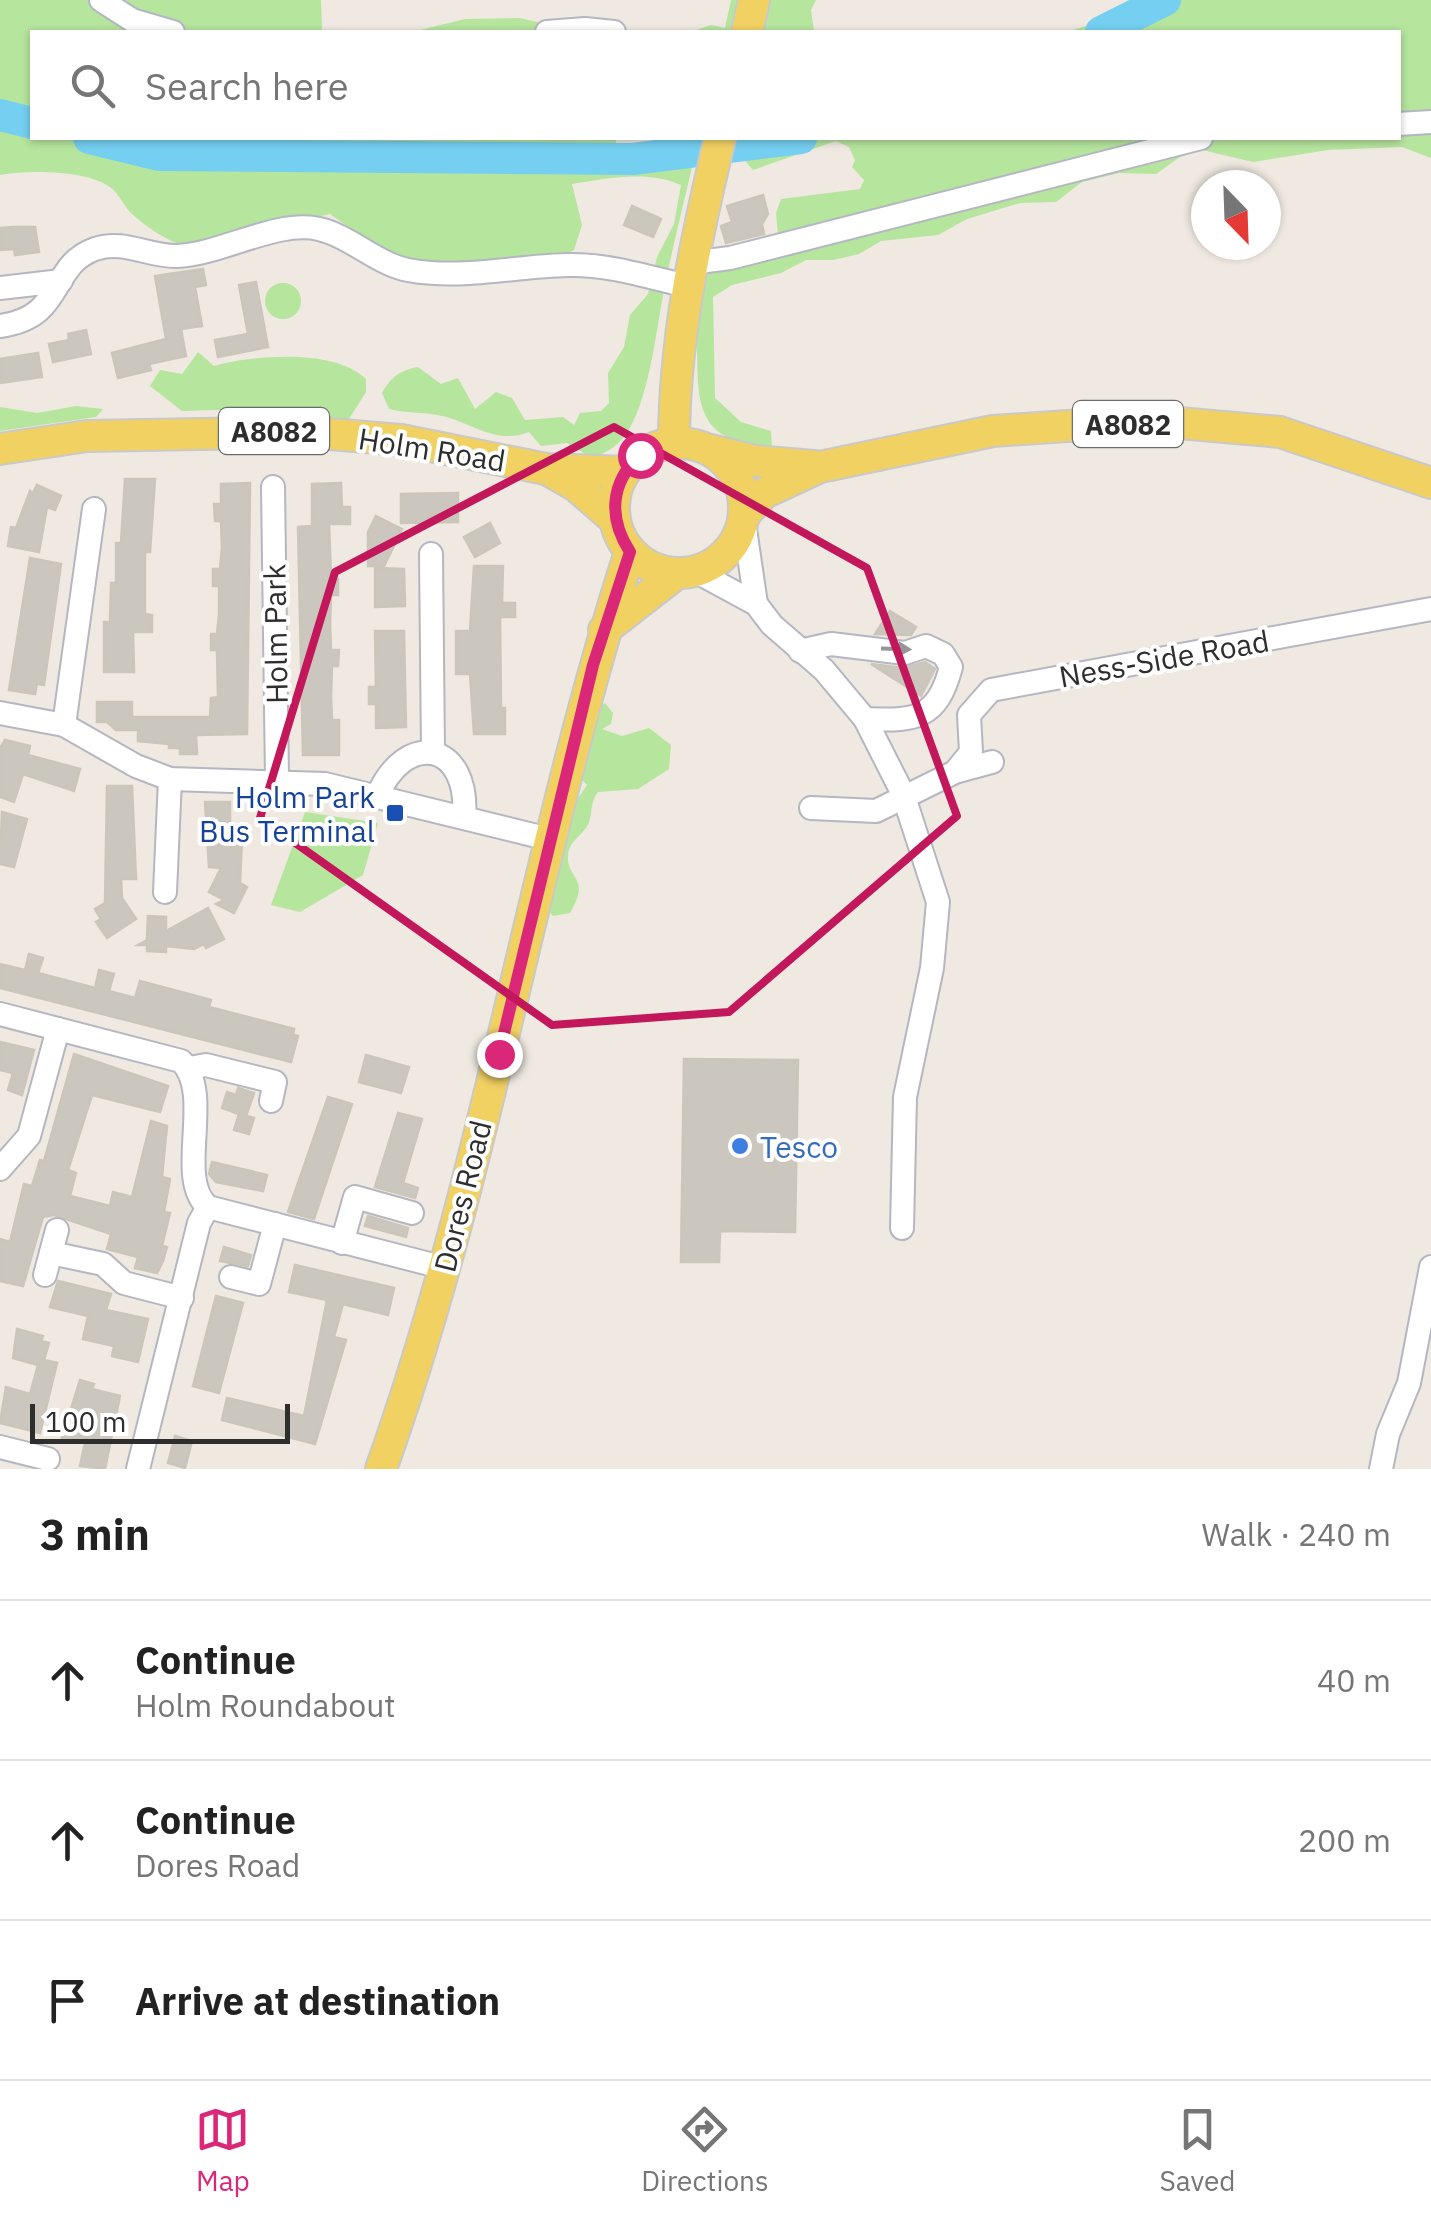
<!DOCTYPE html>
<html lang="en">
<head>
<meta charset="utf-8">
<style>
  :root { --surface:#fff; --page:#f2f2f2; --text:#222; --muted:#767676; --line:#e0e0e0; --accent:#db2777 }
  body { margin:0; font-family:"IBM Plex Sans",sans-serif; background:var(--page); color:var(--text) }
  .compass { position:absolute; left:1191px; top:170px; width:90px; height:90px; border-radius:50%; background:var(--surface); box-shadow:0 2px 8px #0004; rotate:157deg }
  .scale { position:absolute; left:30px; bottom:25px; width:260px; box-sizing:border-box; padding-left:10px; border:5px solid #2e2e2e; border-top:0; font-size:28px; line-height:35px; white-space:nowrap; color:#2e2e2e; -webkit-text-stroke:8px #fff; paint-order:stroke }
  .stop { position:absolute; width:30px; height:30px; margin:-22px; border:8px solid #db2777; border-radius:50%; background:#fff }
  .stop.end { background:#db2777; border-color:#fff; box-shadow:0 2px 10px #0008 }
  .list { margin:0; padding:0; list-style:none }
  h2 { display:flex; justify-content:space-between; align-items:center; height:130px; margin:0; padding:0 40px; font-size:42px }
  h2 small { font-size:32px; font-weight:400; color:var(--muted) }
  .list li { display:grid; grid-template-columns:65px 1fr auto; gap:30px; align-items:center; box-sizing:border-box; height:160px; padding:0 40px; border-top:2px solid var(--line) }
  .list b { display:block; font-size:38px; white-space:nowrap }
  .list p { margin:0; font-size:32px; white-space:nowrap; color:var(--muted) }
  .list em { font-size:32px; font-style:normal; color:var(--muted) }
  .icon { flex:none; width:55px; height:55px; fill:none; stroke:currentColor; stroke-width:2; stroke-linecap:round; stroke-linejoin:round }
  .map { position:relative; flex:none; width:1431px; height:1469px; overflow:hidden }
  .search { position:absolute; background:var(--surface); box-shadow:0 2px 8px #0004; left:30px; right:30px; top:30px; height:110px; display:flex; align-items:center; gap:25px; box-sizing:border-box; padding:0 35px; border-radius:0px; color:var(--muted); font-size:38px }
  .sheet { height:610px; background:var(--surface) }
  nav { display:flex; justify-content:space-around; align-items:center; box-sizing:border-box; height:140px; border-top:2px solid var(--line); background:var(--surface); font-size:28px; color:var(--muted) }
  nav a { display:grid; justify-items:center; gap:5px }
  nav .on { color:var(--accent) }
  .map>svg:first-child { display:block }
  .green { fill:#b6e59e }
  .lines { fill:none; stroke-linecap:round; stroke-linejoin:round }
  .river { stroke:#75cff0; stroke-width:32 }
  .building { fill:#cbc7bf; stroke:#cbc5ba; stroke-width:2.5 }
  .minor-casing { stroke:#b4b7c1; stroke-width:26 }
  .major-casing { stroke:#c9c9c9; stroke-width:34 }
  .minor { stroke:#fff; stroke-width:22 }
  .major { stroke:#f2d163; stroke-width:30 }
  .oneway { fill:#969696 }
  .route { stroke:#db2777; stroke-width:12 }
  .marked { fill:none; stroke:#c2185b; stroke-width:8; stroke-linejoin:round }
  .transit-dot { fill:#1a4fb4; stroke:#fff; stroke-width:4 }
  .shop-dot { fill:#3f7fe0; stroke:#fff; stroke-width:4 }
  .labels { text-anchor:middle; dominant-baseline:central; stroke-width:8; stroke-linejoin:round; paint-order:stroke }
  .shield { fill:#fff; stroke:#6d6d6d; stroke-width:2.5 }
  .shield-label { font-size:28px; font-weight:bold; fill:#2e2e2e }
  .street-label { font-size:30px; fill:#2e2e2e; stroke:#fff }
  .transit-label { font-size:30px; fill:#164399; stroke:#fff; text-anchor:end }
  .shop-label { font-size:30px; fill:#366cbe; stroke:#fff; text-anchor:start }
</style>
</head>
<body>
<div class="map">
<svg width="1431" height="1469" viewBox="0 0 1431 1469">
  <rect width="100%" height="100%" fill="#efe9e1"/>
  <g class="green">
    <path d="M0 0H321L322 32H32V138H615L619 153 650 144 698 141C687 191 674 239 664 290 656 330 649 404 624 437 615 448 605 453 592 458L567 443 541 446 529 432C493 446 470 420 437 415 421 412 405 413 389 409L382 393C391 377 400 370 418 367L441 384 458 378 475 409 496 392 512 398 525 420 563 417 574 425 580 413 601 411 609 403 608 373 624 347 630 315 648 294 657 257 674 224 681 185C648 170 607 178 572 184L582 225 574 250 514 282 495 281 381 250 330 214 183 246C163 238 146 227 130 212 123 204 118 193 110 187 85 170 29 170 0 175Z"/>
    <polygon points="731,0 816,0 811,10 814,32 693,31 711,25 725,28"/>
    <path d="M1176 0H1431V158L1402 147 1328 150 1253 162 1202 150 1180 157 1156 174 1119 173 1082 182 1056 202 1020 203 967 219 938 235 881 241 859 254 833 260H806L781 273 732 285 713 297 715 398 741 422 771 431 772 446C692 444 698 399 697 337 696 315 698 287 708 267L778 235 776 213 781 199 860 189 864 180 852 167 855 160 849 147 836 141 753 170 746 162 742 138H1398V32H1066Z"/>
    <polygon points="519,18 552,25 553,32 412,32 465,19"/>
    <circle cx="283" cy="301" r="18"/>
    <path d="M198 352 214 366C254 355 334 348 366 379V392L347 422 250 409 182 411 150 386 160 370 182 374Z"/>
    <polygon points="76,406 103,409 96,417 0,431 0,407 37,413"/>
    <path d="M605 703 613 713 611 724 602 729 622 736 649 728 671 745 669 769 638 789 598 792C590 803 593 809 589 822 585 834 569 840 568 855 566 880 592 876 570 913L553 916 537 899 568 813 587 785 577 774 594 710Z"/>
    <polygon points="305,812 378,823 363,875 300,912 271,905"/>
  </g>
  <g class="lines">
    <g class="river">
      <polyline points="1101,32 1165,0"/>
      <polyline points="0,115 32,123"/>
      <polyline points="89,138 159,155 633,159 801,138"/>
    </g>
  </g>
  <g class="building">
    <polygon points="763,195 768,214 762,224 764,234 726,243 721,226 732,222 727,206"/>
    <polygon points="632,206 661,219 653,237 624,225"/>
    <polygon points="13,227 35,227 39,252 15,255 14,249 0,250 0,228"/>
    <polygon points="203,269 206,285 195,287 202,326 181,329 186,356 149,364 151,370 118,378 112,353 166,339 155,276"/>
    <polygon points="256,282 268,347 218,357 215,340 248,334 239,285"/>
    <polygon points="86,330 91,354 53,362 49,344 69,340 68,334"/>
    <polygon points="38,353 42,377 0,383 0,359"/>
    <polygon points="125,479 155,479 150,552 145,552 145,614 152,615 152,632 133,632 134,672 104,672 104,622 110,622 111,583 116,583 116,543 121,543"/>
    <polygon points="250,483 247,734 196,735 197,754 180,754 180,748 169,748 169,744 138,741 138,730 116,730 107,722 97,722 97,702 132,702 132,717 210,717 211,698 218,697 217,650 211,650 211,634 217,634 219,614 219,586 213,586 213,569 220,569 222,548 221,521 215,521 214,504 221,504 221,484"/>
    <polygon points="341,483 342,507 350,507 350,524 329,524 331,578 338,579 338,595 331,595 330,625 331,650 339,650 338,666 332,666 331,697 332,720 339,720 339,755 303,755 298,527 312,526 312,484"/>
    <polygon points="37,485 61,496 55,510 47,507 39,552 8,546 11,527 16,528 30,491 33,493"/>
    <polygon points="458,493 458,522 401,523 401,494"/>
    <polygon points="376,516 402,529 384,566 368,566 368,532"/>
    <polygon points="490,523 500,543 475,557 464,537"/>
    <polygon points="30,558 61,564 44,685 37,684 35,694 9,690"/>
    <polygon points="474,566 503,566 502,603 515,603 515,617 500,617 501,708 505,708 505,734 474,734 470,674 456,674 456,631 470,631"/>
    <polygon points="375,568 404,569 405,606 375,607"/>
    <polygon points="890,611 916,627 911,635 875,634"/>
    <polygon points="375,631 404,631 406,727 376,728 376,704 369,704 369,687 376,687"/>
    <polygon points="925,662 935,669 921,696 871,664 904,668"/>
    <polygon points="5,740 30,746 28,755 80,769 74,791 23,774 14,802 0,797 0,748"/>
    <polygon points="107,786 132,786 136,879 121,879 122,898 136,919 107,938 96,922 101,919 95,909 105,903"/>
    <polygon points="205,802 230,802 230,837 242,838 240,883 247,887 234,913 216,904 224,900 209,892 221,868 209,867"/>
    <polygon points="2,812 27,819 14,867 0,864"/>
    <polygon points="208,908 224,939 206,948 204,944 194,949 166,946 166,952 147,951 147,945 138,945 147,940 148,916 166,917 166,931"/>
    <polygon points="29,954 43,958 38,973 95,988 99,970 114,974 109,991 135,998 140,981 211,1000 209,1007 294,1029 293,1035 298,1036 291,1062 0,988 0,964 25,970"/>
    <polygon points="0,1042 34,1050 22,1095 8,1090 13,1073 0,1070"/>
    <polygon points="74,1054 168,1086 160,1112 92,1095 68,1170 76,1173 70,1196 110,1206 113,1192 132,1197 151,1121 167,1126 162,1177 170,1179 164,1212 170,1213 162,1246 167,1247 163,1261 157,1273 135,1268 138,1257 107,1249 111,1234 54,1215 43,1217 23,1286 0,1281 0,1239 10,1242 24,1184 32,1186 40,1160 44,1161"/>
    <polygon points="366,1055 409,1067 401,1093 359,1082"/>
    <polygon points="684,1059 798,1060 795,1232 720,1231 719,1262 681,1262"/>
    <polygon points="238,1088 254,1093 246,1116 254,1118 249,1134 234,1130 239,1114 222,1108 227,1092 236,1095"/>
    <polygon points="328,1097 352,1104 314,1219 288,1212"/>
    <polygon points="398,1113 422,1119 403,1183 418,1188 415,1198 375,1187"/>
    <polygon points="212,1162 267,1175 263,1191 216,1182 209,1174"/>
    <polygon points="368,1216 408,1228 406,1237 365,1226"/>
    <polygon points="224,1247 251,1255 248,1266 220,1261"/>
    <polygon points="295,1265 394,1288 388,1315 343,1304 334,1337 346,1340 315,1444 222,1420 227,1398 304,1416 327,1300 289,1292"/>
    <polygon points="58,1281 111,1294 106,1310 148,1319 138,1362 112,1356 114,1346 83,1339 88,1316 50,1307"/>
    <polygon points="216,1296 243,1303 219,1393 193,1386"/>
    <polygon points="17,1329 43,1336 41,1341 49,1343 44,1360 57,1363 40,1433 0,1423 6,1387 30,1394 38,1365 13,1358"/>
    <polygon points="80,1380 94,1384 92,1389 120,1396 105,1469 80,1466 85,1443 62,1438"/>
    <polygon points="175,1436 192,1441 185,1468 168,1463"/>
  </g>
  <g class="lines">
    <defs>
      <g id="minor">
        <polyline points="101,0 132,20 173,32"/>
        <polyline points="547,32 585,29 614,32"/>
        <polyline points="1398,124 1431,122"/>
        <polyline points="691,263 730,258 1201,138"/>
        <polyline points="0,288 61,281"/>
        <path d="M0 326C66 317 48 266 95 249 124 239 149 257 177 256 219 255 278 219 319 229 350 236 377 264 408 270 461 280 515 266 568 265 608 264 648 277 687 286"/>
        <polyline points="273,487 277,780"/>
        <polyline points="744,522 756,604"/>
        <polyline points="431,554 433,753"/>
        <polyline points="697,572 756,604 772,625 824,670 865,719 903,794 938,902 932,968 905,1097 902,1228"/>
        <path d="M800 651 831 644 905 653 926 646 943 654 951 667C937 720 915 721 865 719"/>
        <polyline points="0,713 64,725 136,766 170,779 325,784 549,839"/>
        <polyline points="64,725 94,509"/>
        <polyline points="955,772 971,752 969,715 991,690 1431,609"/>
        <path d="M377 797C405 729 470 742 464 817"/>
        <polyline points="811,808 876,811 955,772 992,762"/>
        <polyline points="165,892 170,779"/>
        <path d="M0 1014 181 1061C215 1094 174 1178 208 1207L445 1268"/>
        <polyline points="189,1068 206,1065 275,1082 271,1101"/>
        <polyline points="0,1169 29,1136 58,1029"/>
        <polyline points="342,1243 355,1197 412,1213"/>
        <polyline points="51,1253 103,1264 124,1283 182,1298"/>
        <polyline points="45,1275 57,1230"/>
        <polyline points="231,1277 259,1284 275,1224"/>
        <polyline points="0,1447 48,1459"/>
        <polyline points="138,1469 199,1223 208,1207"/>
        <polyline points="1381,1469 1388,1434 1409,1383 1431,1267"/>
      </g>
      <g id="major">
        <polyline points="747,32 754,0"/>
        <circle cx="679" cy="508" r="65"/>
        <path d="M674 443C674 338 696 239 720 138"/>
        <polyline points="0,449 87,436 306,432 401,440 546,469 625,472"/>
        <polyline points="711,450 755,461 814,466"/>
        <polyline points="548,470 576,486 614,519"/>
        <polyline points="745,514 764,493 820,467 993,431 1082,425 1179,423 1280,432 1431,483"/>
        <polyline points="604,630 676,574"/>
        <path d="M381 1469C488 1170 533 853 630 552"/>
      </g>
    </defs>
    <use href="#minor" class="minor-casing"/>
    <use href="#major" class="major-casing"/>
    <use href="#minor" class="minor"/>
    <use href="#major" class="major"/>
  </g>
  <defs><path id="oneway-solid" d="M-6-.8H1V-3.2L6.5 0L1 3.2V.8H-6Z" transform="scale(2.5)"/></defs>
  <use class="oneway" href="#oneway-solid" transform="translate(896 649) rotate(2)"/>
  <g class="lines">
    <path class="route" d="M499 1054 593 665 630 552C608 518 610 483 640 455"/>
  </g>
  <path class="marked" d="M614 427 867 568 957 816 729 1012 552 1025 260 818 335 572Z"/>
  <rect class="transit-dot" x="385" y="803" width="20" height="20" rx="5"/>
  <circle class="shop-dot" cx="740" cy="1146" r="10"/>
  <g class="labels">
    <g class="shield">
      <rect x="1073" y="401" width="110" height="46" rx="8"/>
      <rect x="219" y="408" width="110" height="46" rx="8"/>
    </g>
    <g class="shield-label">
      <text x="1128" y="424">A8082</text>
      <text x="274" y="431">A8082</text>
    </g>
    <g class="street-label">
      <text transform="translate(432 449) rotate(9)">Holm Road</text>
      <text transform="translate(275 634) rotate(-91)">Holm Park</text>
      <text transform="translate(1164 658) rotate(-10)">Ness-Side Road</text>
      <text transform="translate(462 1196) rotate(-76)">Dores Road</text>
    </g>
    <g class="transit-label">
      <text x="375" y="796">Holm Park<tspan x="375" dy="34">Bus Terminal</tspan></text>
    </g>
    <g class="shop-label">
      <text x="760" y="1146">Tesco</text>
    </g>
  </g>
</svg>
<svg class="compass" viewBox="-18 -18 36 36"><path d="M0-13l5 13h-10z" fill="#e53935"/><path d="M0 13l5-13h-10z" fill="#767676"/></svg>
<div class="scale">100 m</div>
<div class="stop" style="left:640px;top:455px"></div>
<div class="stop end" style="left:499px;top:1054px"></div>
<div class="search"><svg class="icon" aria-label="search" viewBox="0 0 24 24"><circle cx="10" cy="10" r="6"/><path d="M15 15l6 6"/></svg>Search here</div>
</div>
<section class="sheet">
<h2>3 min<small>Walk · 240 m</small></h2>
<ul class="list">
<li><svg class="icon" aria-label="ahead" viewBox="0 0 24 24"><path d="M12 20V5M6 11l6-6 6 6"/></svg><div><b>Continue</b><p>Holm Roundabout</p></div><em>40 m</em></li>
<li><svg class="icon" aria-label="ahead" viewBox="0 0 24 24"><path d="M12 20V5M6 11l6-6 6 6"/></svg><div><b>Continue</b><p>Dores Road</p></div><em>200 m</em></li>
<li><svg class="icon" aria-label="arrive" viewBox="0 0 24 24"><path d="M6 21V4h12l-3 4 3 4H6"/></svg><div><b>Arrive at destination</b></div></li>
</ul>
</section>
<nav>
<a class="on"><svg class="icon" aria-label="map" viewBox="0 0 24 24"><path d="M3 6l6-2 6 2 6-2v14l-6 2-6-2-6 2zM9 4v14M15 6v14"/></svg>Map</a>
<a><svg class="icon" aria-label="directions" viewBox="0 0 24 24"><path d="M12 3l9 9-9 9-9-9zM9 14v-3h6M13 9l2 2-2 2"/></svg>Directions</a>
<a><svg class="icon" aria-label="saved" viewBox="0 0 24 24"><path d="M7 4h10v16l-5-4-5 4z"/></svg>Saved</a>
</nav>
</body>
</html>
